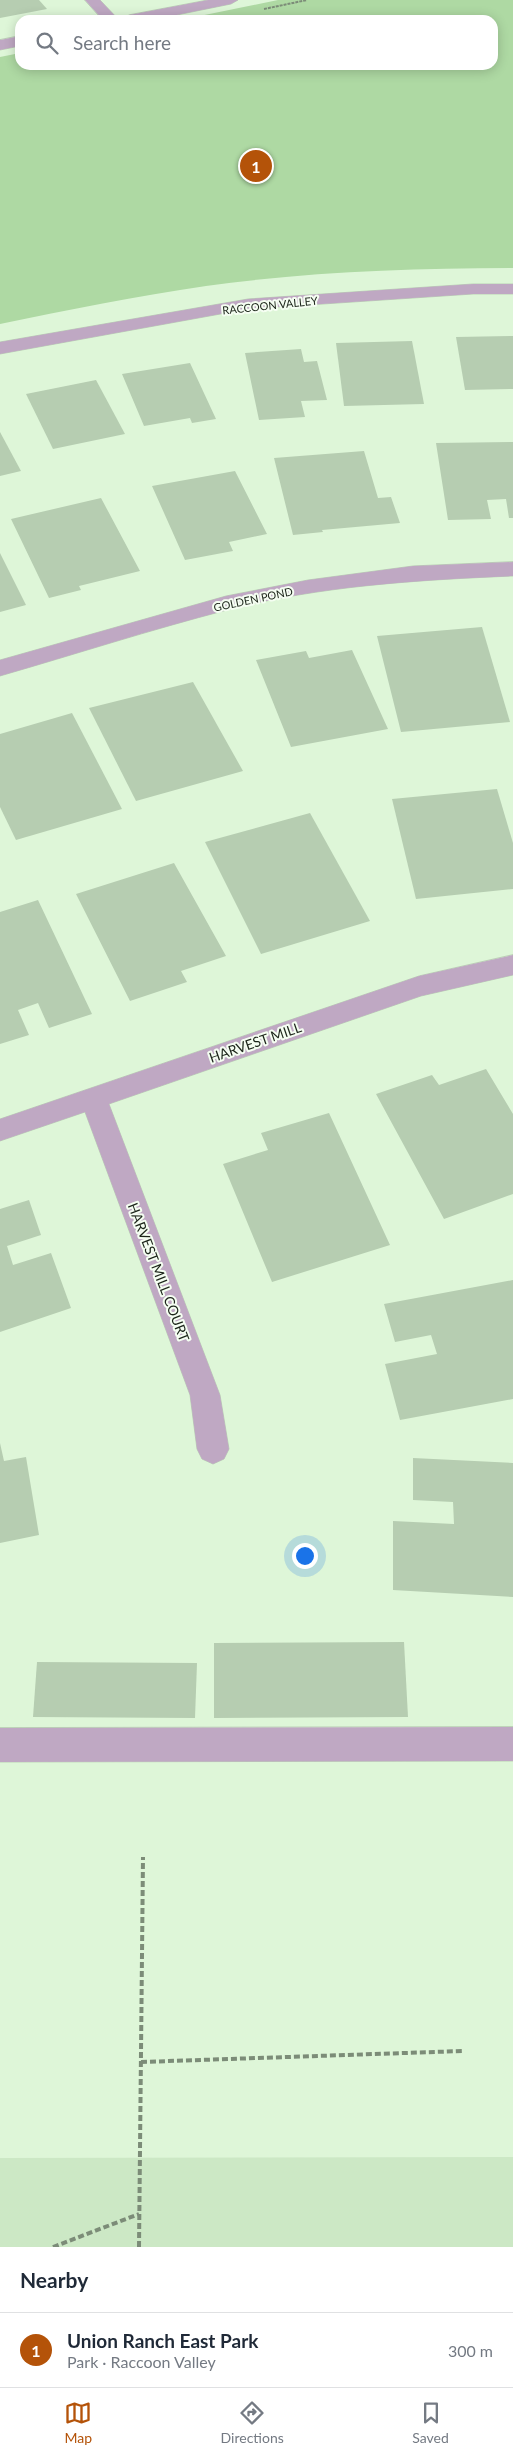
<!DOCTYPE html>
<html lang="en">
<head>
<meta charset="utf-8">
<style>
  :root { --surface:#fff; --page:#f6f6f7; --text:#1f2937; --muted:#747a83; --line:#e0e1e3; --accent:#b45309 }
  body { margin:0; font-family:Lato,sans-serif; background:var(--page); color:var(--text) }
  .you { position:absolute; left:304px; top:1555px; width:18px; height:18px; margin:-12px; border:4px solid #fff; border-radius:50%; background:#1a73e8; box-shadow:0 0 0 8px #1a73e833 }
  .badge { display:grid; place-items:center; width:32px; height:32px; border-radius:50%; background:var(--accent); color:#fff; font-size:16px; font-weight:700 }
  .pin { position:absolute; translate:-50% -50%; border:2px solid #fff; box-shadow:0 1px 5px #0006 }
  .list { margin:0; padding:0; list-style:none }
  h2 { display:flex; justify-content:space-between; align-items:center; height:65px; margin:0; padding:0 20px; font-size:21px }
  h2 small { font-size:16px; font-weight:400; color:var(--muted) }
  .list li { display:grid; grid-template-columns:32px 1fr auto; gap:15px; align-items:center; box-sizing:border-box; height:75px; padding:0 20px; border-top:1px solid var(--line) }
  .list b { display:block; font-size:19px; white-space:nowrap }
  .list p { margin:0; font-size:16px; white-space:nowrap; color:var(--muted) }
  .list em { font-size:16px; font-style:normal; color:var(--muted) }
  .icon { flex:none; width:28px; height:28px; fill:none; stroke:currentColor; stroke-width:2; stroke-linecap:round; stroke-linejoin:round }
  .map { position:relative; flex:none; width:513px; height:2247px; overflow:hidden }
  .search { position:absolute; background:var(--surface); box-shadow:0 2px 12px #0003; left:15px; right:15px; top:15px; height:55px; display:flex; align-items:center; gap:12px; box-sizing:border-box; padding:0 18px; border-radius:15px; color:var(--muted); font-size:19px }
  .sheet { height:140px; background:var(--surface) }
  nav { display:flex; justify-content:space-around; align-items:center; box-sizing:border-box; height:70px; border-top:1px solid var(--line); background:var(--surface); font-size:14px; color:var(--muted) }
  nav a { display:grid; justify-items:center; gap:2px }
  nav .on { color:var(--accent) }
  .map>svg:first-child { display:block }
  .built { fill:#cce8c5 }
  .green { fill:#aed9a3 }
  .building { fill:#b6cdb1 }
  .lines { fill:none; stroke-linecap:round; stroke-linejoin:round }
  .minor-casing { stroke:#bbd0b6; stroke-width:1 }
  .path-far1 { stroke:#7c8c78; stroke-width:2; stroke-dasharray:3 1; stroke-linecap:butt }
  .path { stroke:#7c8c78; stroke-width:4; stroke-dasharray:6 3; stroke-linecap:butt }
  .minor { fill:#bfa8c3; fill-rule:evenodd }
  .labels { text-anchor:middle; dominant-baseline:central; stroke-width:4; stroke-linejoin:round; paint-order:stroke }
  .far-street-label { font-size:11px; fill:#1b2419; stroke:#f5fef2 }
  .street-label { font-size:14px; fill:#1b2419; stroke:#f5fef2 }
</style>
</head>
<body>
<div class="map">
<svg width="513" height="2247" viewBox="0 0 513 2247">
  <rect width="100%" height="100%" fill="#def6d8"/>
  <polygon class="built" points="513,2157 513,2247 0,2247 0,2158"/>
  <path class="green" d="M278 0H513V268C410 268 307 272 206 286 137 296 68 310 0 324V57L20 53V65H493V20H180Z"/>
  <g class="building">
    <polygon points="0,0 39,0 47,9 0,18"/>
    <polygon points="513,336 513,389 465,390 456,337"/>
    <polygon points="412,341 424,404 344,406 336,343"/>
    <polygon points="301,349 304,362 317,361 327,400 301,401 305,417 259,420 245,353"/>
    <polygon points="190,363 216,419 192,423 190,418 144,426 122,374"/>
    <polygon points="96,380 125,434 53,449 26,394"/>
    <polygon points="0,432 21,471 0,476"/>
    <polygon points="513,442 513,518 509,518 506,499 487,500 491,519 448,520 436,443"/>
    <polygon points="364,451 378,498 391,497 400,523 322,530 323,532 293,535 274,458"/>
    <polygon points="235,471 267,534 229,542 233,551 185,560 152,486"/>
    <polygon points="101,498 140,571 79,586 81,590 49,598 11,519"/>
    <polygon points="0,553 26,605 0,612"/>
    <polygon points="482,627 510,722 401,732 377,636"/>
    <polygon points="352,650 388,729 291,747 256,660 306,651 309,658"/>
    <polygon points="193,682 243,771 136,801 89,708"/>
    <polygon points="72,713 122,809 16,840 0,807 0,734"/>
    <polygon points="497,789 513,843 513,889 416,899 392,799"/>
    <polygon points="310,813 370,921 261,954 205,842"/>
    <polygon points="174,863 226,956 181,971 187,982 130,1001 76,894"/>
    <polygon points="38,900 92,1014 49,1028 38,1003 18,1010 29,1035 0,1044 0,912"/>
    <polygon points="486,1069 513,1114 513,1194 444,1219 376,1094 432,1075 439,1085"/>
    <polygon points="329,1113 390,1245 272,1282 223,1164 268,1150 261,1133"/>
    <polygon points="29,1200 41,1235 7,1246 13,1265 51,1253 71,1308 0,1332 0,1209"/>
    <polygon points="513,1280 513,1399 400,1420 385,1364 437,1354 431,1335 395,1342 384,1304"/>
    <polygon points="0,1443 4,1461 26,1457 39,1535 0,1543"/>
    <polygon points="413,1458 513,1463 513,1597 393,1590 393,1521 454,1524 453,1502 413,1500"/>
    <polygon points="404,1642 408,1717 214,1718 214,1643"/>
    <polygon points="37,1662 197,1663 195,1718 33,1717"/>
  </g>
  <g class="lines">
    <defs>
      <g id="minor">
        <polygon points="85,0 100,0 119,20 103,20"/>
        <polygon points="208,0 238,0 231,4 152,20 121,20 129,15"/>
        <polygon points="20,36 20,46 0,50 0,40"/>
        <polygon points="473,284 513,284 513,294 473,294 248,309 0,354 0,342 248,299"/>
        <path d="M513 562V576C417 580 320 586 227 610 150 630 76 654 0 676V660L226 596 308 580 413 566Z"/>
        <polygon points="513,955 513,975 421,996 109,1104 220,1395 229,1449 224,1459 213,1464 202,1459 197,1449 190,1395 85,1112 0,1141 0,1119 419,976"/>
        <polygon points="513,1727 513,1761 0,1762 0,1728"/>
      </g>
    </defs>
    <use href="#minor" class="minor-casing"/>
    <polyline class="path-far1" points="264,9 307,0"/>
    <g class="path">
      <polyline points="141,2062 463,2051"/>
      <polyline points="53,2247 139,2214"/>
      <polyline points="139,2247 143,1857"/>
    </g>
    <use href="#minor" class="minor"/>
  </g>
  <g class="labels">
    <g class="far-street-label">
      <text transform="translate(270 305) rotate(-6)">RACCOON VALLEY</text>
      <text transform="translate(253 599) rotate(-12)">GOLDEN POND</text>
    </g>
    <g class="street-label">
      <text transform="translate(255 1042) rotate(-19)">HARVEST MILL</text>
      <text transform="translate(159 1272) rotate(69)">HARVEST MILL COURT</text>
    </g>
  </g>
</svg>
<div class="you"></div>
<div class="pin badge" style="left:256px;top:166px">1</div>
<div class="search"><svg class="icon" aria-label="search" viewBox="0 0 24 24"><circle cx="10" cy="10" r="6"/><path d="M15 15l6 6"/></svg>Search here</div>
</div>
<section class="sheet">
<h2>Nearby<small></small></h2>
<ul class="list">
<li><span class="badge">1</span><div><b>Union Ranch East Park</b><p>Park · Raccoon Valley</p></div><em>300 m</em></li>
</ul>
</section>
<nav>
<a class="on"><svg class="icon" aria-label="map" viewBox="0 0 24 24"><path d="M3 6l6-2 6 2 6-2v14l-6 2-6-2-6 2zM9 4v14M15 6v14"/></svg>Map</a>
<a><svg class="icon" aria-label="directions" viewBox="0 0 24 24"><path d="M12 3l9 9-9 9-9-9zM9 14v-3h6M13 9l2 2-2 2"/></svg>Directions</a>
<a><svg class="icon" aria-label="saved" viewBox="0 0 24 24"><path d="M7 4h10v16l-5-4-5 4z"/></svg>Saved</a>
</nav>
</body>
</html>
